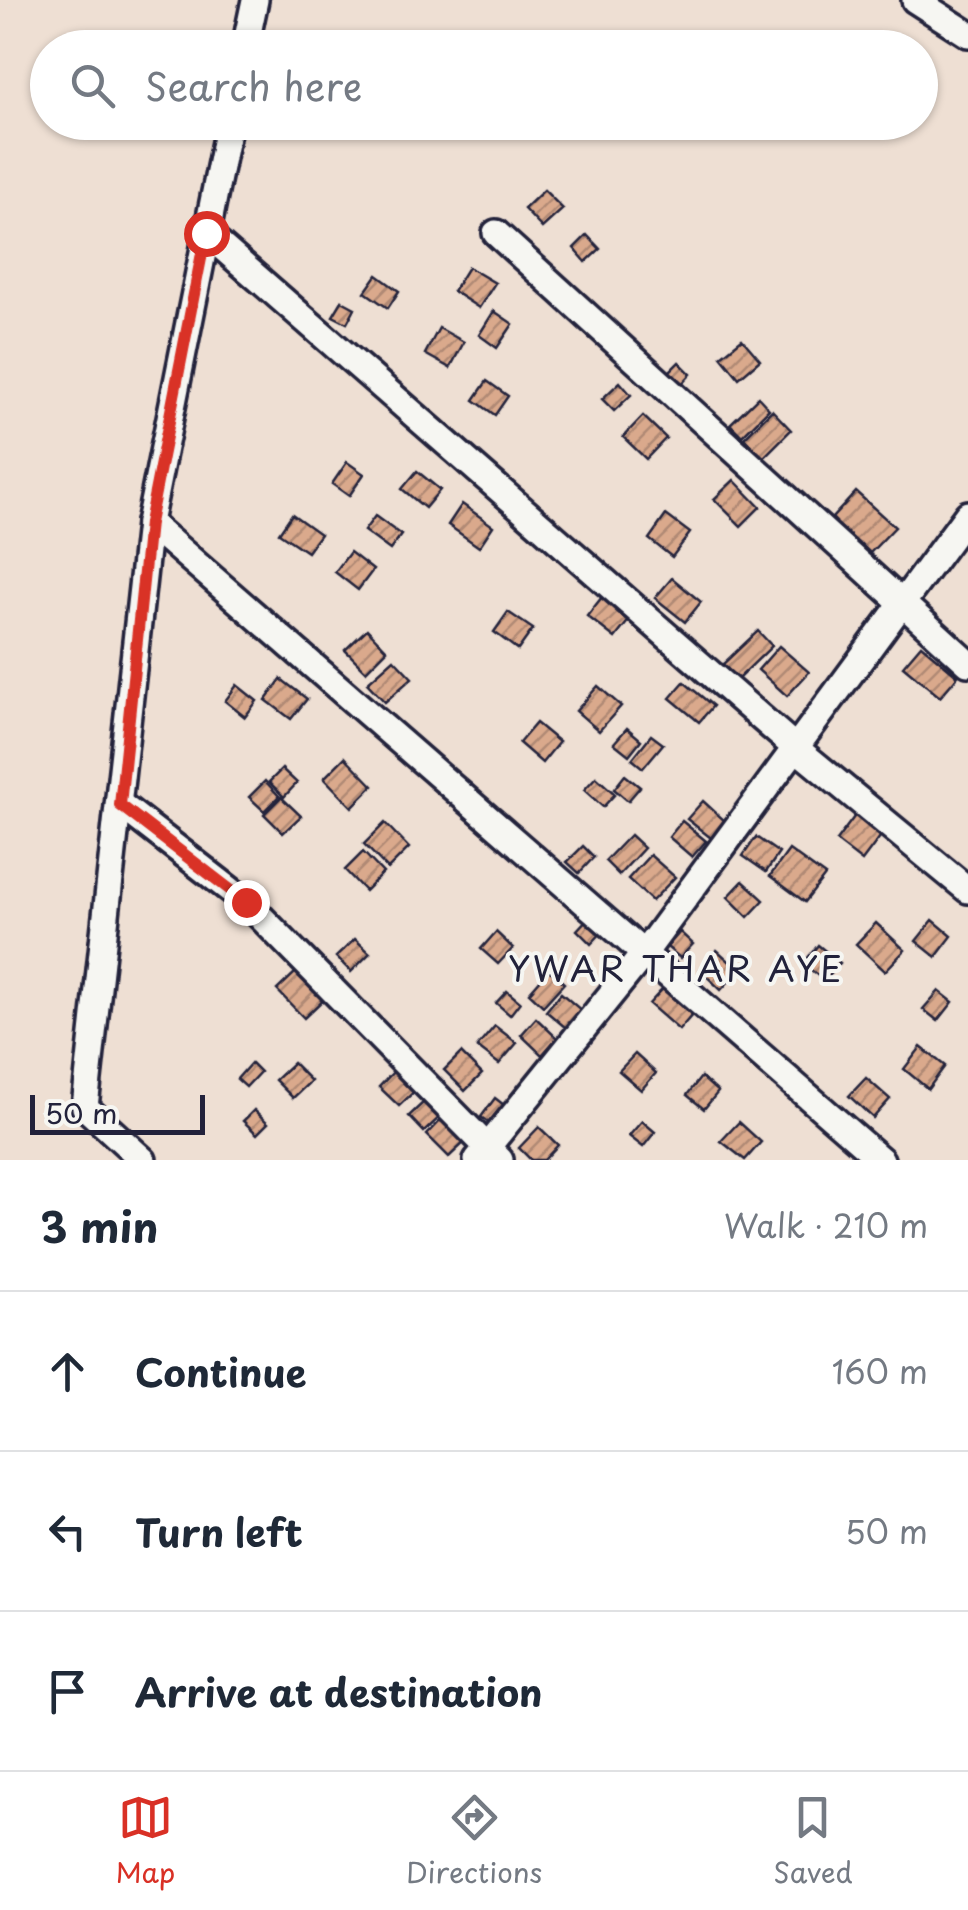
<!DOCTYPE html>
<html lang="en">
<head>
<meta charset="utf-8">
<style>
  :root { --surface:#fff; --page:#f2f2f3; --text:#1f2937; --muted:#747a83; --line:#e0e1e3; --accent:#d93025 }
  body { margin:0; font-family:"Playpen Sans",sans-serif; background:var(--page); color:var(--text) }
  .scale { position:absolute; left:30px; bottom:25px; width:175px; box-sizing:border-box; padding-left:10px; border:5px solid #22223b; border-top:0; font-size:28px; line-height:35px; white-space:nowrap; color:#22223b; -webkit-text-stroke:8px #f6f6f2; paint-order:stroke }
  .stop { position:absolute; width:30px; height:30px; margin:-22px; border:8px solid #d93025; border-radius:50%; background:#fff }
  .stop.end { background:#d93025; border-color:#fff; box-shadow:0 2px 10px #0008 }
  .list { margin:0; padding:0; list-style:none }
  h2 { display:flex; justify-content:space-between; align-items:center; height:130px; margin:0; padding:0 40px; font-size:42px }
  h2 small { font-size:32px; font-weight:400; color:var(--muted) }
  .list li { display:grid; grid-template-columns:65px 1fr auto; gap:30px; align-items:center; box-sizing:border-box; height:160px; padding:0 40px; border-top:2px solid var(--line) }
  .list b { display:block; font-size:38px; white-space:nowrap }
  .list em { font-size:32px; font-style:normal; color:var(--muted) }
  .icon { flex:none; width:55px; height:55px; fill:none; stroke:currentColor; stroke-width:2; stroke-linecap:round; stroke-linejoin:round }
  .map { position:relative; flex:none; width:968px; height:1160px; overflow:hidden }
  .search { position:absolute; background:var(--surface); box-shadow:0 2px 8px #0004; left:30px; right:30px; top:30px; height:110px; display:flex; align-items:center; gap:25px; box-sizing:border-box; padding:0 35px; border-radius:55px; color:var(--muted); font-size:38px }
  .sheet { height:610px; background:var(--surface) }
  nav { display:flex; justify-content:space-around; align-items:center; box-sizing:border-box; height:140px; border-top:2px solid var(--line); background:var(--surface); font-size:28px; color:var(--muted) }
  nav a { display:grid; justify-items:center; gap:5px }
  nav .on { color:var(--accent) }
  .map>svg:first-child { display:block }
  .building { fill:url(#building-hatch); stroke:#22223b; stroke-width:2.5 }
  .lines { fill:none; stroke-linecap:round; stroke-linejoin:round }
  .minor-casing { stroke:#22223b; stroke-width:32 }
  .minor { stroke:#f6f6f2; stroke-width:25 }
  .route { stroke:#d93025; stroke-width:12 }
  .labels { text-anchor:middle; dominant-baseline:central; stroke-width:8; stroke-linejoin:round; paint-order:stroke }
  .quarter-label { font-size:35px; letter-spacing:2.5px; fill:#22223b; stroke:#f6f6f2 }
</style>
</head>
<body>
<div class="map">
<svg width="968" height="1160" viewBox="0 0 968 1160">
  <defs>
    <pattern id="building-hatch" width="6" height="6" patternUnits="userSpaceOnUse" patternTransform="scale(2.5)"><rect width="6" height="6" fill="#daa98c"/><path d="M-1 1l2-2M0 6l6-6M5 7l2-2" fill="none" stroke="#b08974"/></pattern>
  </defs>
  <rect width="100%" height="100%" fill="#eedfd3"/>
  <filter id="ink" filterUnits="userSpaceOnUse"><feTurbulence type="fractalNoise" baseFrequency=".01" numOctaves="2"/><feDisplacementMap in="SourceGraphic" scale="20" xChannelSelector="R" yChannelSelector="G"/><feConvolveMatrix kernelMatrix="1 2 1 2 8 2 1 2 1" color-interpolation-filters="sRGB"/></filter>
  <g filter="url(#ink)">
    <g class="building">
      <polygon points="544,190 563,209 542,228 524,209"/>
      <polygon points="587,235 600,249 586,262 574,248"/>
      <polygon points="468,267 495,283 479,308 453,291"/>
      <polygon points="377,275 399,291 388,308 365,292"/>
      <polygon points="342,301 355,308 347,323 333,316"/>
      <polygon points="494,311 513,324 497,348 479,335"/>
      <polygon points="439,328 464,342 450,368 425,354"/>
      <polygon points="742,339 760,360 739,378 721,356"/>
      <polygon points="679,362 691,374 677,389 664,377"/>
      <polygon points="487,381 508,396 495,415 474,400"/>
      <polygon points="620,382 631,395 614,411 602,399"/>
      <polygon points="758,397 769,409 742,436 730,424"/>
      <polygon points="772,410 791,430 763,458 744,438"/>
      <polygon points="643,416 666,438 646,459 623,437"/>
      <polygon points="347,462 364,474 349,496 332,484"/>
      <polygon points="417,471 440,490 425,508 402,489"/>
      <polygon points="734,480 760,507 741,526 714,499"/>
      <polygon points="856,492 895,527 870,553 861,544 856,549 832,528 836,522 832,518"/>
      <polygon points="462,504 493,526 479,547 448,525"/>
      <polygon points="292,514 320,534 307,552 279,533"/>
      <polygon points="666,515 690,533 672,557 649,539"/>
      <polygon points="375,516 401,535 390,550 364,531"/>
      <polygon points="350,552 373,570 358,590 335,572"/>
      <polygon points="672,578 701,602 685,622 655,598"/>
      <polygon points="602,597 630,619 615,638 587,616"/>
      <polygon points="508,612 533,629 518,650 494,632"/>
      <polygon points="367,629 387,650 366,671 345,650"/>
      <polygon points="758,631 772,646 737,680 723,664"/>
      <polygon points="921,645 958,676 940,697 903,666"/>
      <polygon points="779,646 809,672 787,696 758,670"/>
      <polygon points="394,659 412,678 385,702 367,683"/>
      <polygon points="281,679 307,699 291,719 266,700"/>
      <polygon points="684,682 713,706 699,722 670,698"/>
      <polygon points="237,685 257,701 245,717 225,701"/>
      <polygon points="598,686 621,706 599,731 576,711"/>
      <polygon points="536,723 559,742 542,763 519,743"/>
      <polygon points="627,728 641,740 629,755 614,743"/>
      <polygon points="651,735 663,744 643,768 632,759"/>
      <polygon points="345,757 373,786 352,807 324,778"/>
      <polygon points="282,769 297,783 284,797 269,782"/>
      <polygon points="625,775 640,787 628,801 614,789"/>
      <polygon points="596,777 615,794 603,807 584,790"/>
      <polygon points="265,781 279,796 264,811 249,797"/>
      <polygon points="281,797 301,816 283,833 264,814"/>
      <polygon points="703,801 725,821 711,838 687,819"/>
      <polygon points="857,813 883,833 862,861 836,841"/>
      <polygon points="682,821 706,841 692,857 669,837"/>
      <polygon points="385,823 409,848 388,869 364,844"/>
      <polygon points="630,835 644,848 619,875 605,861"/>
      <polygon points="756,837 779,853 766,872 743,856"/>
      <polygon points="583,846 594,857 579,873 567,862"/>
      <polygon points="789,850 825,876 805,902 770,876"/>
      <polygon points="363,852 383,873 365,891 345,870"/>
      <polygon points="650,855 675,877 652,901 628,879"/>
      <polygon points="743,881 764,900 748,917 728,897"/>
      <polygon points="589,917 604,930 591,944 577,930"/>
      <polygon points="933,920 952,936 936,957 916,941"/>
      <polygon points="876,923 905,950 885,971 856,944"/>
      <polygon points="496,932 513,948 498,964 481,949"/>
      <polygon points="680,932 693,944 680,958 667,947"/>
      <polygon points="355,939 370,953 351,972 336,957"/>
      <polygon points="818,945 840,963 825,981 803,964"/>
      <polygon points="717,950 739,970 721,990 700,970"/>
      <polygon points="549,970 564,983 543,1006 529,993"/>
      <polygon points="297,971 325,998 304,1018 277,990"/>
      <polygon points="670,981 699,1007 679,1030 649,1004"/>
      <polygon points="507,991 520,1002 510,1015 496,1003"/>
      <polygon points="939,991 953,1002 938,1021 923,1009"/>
      <polygon points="561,993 582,1011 566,1028 546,1011"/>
      <polygon points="536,1018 557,1038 542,1055 521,1035"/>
      <polygon points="495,1026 517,1043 499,1064 477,1047"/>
      <polygon points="921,1047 945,1066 928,1089 904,1069"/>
      <polygon points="461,1053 482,1074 465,1091 444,1070"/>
      <polygon points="635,1054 656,1073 641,1090 619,1071"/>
      <polygon points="251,1063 260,1072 246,1087 237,1079"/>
      <polygon points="293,1063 311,1081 293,1098 275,1080"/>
      <polygon points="397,1068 418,1088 399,1106 379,1087"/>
      <polygon points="701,1077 718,1092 704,1109 687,1095"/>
      <polygon points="866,1078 890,1099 873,1118 849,1096"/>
      <polygon points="495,1098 504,1105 490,1124 481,1117"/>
      <polygon points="427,1099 442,1115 424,1132 409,1116"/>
      <polygon points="254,1110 268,1123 257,1134 243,1121"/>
      <polygon points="444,1117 467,1140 449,1157 427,1135"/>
      <polygon points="642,1121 655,1132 643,1147 629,1136"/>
      <polygon points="739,1122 761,1142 745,1160 721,1141"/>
      <polygon points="539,1127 558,1145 544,1160 531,1160 519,1148"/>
    </g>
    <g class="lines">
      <defs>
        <g id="minor">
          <polyline points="915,0 968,34"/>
          <polyline points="245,48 255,0"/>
          <polyline points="206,233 798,750 968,890"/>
          <polyline points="496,233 968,663"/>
          <polyline points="149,523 881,1160"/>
          <polyline points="121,805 247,903 500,1160"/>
          <polyline points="143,1160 85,1107 149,523 229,122"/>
          <polyline points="477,1160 642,956 968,514"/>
        </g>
      </defs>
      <use href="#minor" class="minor-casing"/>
      <use href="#minor" class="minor"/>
    </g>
  </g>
  <g class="lines" filter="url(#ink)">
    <polyline class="route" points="206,233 149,523 120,805 246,902"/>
  </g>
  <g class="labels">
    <g class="quarter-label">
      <text x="676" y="967">YWAR THAR AYE</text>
    </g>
  </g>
</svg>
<div class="scale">50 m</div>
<div class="stop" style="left:206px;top:233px"></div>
<div class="stop end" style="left:246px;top:902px"></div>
<div class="search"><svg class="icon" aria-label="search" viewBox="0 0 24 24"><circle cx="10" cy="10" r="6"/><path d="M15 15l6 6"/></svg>Search here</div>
</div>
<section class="sheet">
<h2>3 min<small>Walk · 210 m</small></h2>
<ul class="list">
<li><svg class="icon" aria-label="ahead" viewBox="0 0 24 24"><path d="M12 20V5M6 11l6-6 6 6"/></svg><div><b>Continue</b></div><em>160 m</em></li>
<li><svg class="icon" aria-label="left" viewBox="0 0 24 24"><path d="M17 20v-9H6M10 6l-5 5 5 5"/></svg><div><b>Turn left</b></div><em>50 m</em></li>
<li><svg class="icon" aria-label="arrive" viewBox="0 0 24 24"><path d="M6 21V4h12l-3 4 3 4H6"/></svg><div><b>Arrive at destination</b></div></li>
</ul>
</section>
<nav>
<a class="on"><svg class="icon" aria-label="map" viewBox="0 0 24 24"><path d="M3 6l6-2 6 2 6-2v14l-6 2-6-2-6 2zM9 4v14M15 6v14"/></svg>Map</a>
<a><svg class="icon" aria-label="directions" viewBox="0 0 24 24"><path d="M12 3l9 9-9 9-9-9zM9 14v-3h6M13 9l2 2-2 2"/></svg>Directions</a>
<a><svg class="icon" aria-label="saved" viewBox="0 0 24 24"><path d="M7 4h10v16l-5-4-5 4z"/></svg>Saved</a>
</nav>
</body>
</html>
